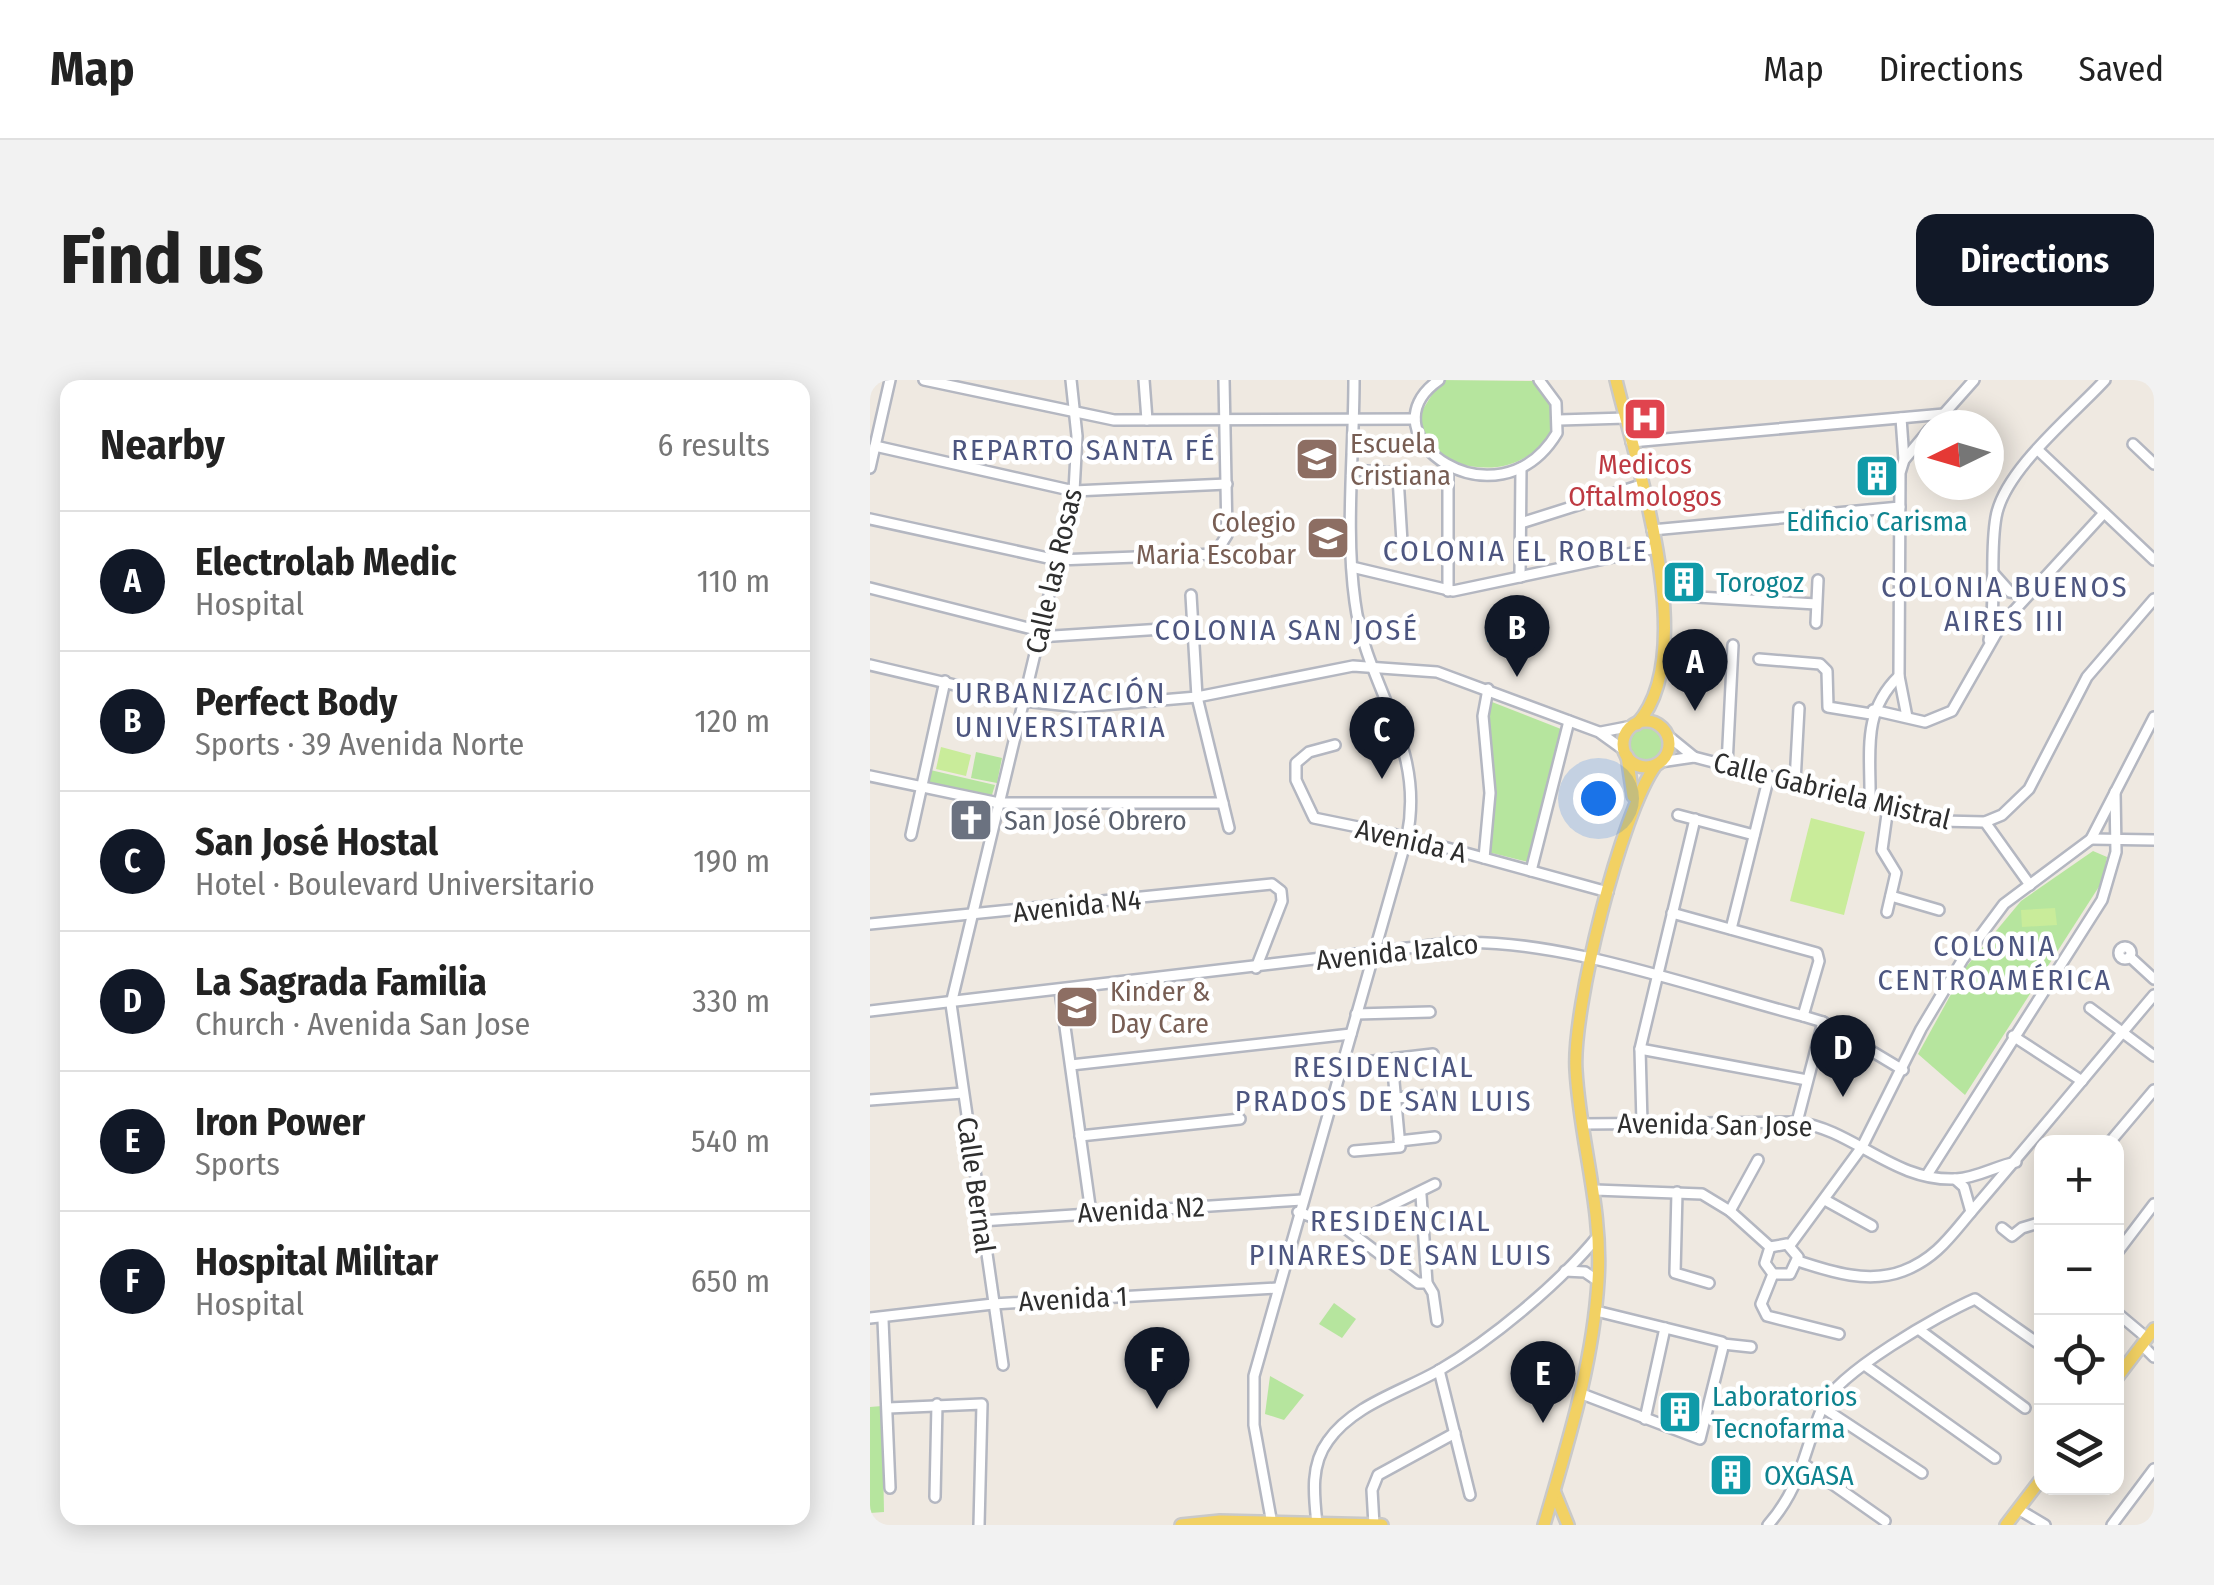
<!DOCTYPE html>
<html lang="en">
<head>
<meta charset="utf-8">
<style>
  :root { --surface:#fff; --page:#f2f2f2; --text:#222; --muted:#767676; --line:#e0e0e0; --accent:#111827 }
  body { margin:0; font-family:"Fira Sans Condensed",sans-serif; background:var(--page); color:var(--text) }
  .controls { position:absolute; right:30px; bottom:30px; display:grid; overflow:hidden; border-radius:20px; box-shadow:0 5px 25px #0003 }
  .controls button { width:90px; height:90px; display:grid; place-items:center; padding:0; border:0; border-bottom:2px solid var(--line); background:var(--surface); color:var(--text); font:50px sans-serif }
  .compass { position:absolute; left:1044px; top:30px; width:90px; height:90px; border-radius:50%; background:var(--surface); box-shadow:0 5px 25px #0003; rotate:265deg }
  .you { position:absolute; left:728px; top:418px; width:35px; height:35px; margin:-25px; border:8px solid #fff; border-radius:50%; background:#1a73e8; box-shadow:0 0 0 15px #1a73e833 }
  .badge { display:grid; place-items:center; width:65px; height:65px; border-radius:50%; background:var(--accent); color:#fff; font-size:32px; font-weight:700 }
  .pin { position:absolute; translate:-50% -82px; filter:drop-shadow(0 2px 5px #0008) }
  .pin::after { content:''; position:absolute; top:52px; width:35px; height:30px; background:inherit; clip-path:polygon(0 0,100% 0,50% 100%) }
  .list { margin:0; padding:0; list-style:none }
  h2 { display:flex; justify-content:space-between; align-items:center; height:130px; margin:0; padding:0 40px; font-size:42px }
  h2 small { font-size:32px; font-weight:400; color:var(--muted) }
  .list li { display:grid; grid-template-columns:65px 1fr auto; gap:30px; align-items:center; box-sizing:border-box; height:140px; padding:0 40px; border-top:2px solid var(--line) }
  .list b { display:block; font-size:38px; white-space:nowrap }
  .list p { margin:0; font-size:32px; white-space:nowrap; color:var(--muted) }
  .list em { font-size:32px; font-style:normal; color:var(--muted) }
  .icon { flex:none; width:55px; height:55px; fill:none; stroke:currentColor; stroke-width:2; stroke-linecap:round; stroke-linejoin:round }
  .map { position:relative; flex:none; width:1284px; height:1145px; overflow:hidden; border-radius:20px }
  header { display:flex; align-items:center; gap:60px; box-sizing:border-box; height:140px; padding:0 50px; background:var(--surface); border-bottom:2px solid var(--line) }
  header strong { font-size:48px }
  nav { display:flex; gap:55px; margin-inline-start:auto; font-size:35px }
  .intro { display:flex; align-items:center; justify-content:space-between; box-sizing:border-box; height:240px; padding:0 60px }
  h1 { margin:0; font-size:70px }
  .button { padding:25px 45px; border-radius:20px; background:var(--accent); color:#fff; font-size:35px; font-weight:700 }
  main { display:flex; gap:60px; padding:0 60px }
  aside { flex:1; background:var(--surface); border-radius:20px; box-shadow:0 5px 25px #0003 }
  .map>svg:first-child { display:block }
  .green { fill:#b6e59e }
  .pitch { fill:#c9ec9a }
  .water { fill:#75cff0 }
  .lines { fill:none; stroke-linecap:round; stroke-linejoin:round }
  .minor-casing { stroke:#b4b7c1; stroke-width:14 }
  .major-casing { stroke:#c9c9c9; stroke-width:16 }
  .minor { stroke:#fff; stroke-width:9 }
  .major { stroke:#f2d163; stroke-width:11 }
  .labels { text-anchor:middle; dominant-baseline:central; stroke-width:9; stroke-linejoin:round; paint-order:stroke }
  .education-label { font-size:28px; fill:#785e54; stroke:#fff; text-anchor:start }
  .health-label { font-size:28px; fill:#be3a42; stroke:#fff }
  .culture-label { font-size:28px; fill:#0d838f; stroke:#fff; text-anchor:start }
  .street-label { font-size:28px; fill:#2e2e2e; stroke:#fff }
  .worship-label { font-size:28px; fill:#5b616d; stroke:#fff; text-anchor:start }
  .neighbourhood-label { font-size:30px; letter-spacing:2.5px; fill:#4d5680; stroke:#fff }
</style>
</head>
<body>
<header>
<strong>Map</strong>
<nav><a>Map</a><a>Directions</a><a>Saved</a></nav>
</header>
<div class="intro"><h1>Find us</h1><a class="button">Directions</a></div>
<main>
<aside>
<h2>Nearby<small>6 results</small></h2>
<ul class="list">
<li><span class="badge">A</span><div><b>Electrolab Medic</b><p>Hospital</p></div><em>110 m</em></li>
<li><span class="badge">B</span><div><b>Perfect Body</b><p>Sports · 39 Avenida Norte</p></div><em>120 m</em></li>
<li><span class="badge">C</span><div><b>San José Hostal</b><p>Hotel · Boulevard Universitario</p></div><em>190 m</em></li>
<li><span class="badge">D</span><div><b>La Sagrada Familia</b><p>Church · Avenida San Jose</p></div><em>330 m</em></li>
<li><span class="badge">E</span><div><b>Iron Power</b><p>Sports</p></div><em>540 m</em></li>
<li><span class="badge">F</span><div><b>Hospital Militar</b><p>Hospital</p></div><em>650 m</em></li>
</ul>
</aside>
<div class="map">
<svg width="1284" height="1145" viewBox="0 0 1284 1145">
  <rect width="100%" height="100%" fill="#efe9e1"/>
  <g class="green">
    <path d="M571 0 664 1 679 19 683 51C652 94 611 95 564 75L553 53 550 34Z"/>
    <polygon points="622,322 691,349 658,482 618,472 624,408 618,338"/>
    <circle cx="776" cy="364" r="18"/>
    <polygon points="106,372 132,378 127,403 101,398"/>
    <polygon points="56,389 125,405 121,418 52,406"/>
    <polygon points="1223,471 1237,477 1232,502 1095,715 1048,674 1096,587 1151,521"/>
    <polygon points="464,923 486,939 472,958 449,944"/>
    <polygon points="400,996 434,1015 414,1040 395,1034"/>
    <polygon points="12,1026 14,1132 0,1133 0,1027"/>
  </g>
  <g class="pitch">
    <polygon points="71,367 101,375 96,396 66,389"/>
    <polygon points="941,438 995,452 974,535 920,521"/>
    <polygon points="1185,528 1187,545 1152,547 1151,530"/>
    <polygon points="1165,553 1166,571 1137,572 1136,555"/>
  </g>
  <polygon class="water" points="618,247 647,249 646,264 617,262"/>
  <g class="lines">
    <defs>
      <g id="minor">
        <polyline points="54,0 244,40 545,39"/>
        <polyline points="274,0 277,40"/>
        <path d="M569 0C490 55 628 151 687 53L686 23 669 0"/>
        <polyline points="1031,38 1034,80"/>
        <polyline points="689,40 756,38"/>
        <polyline points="1064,45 1104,0"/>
        <polyline points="761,62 1074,34"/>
        <polyline points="1263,64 1284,84"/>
        <polyline points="5,66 204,111 357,104"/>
        <polyline points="1169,71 1284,180"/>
        <polyline points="578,86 578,211"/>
        <polyline points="0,88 20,0"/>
        <polyline points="483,90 524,93 528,97 532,162"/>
        <polyline points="0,139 187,180 345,174 357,155 354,0"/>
        <polyline points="651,143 771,105"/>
        <polyline points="782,150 1030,127"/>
        <polyline points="482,187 583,211 786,168"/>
        <polyline points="1124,194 1140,212 1157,215"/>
        <polyline points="650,197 651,88"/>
        <polyline points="0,208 170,251"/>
        <polyline points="321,215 327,317 359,448"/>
        <polyline points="794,215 946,224"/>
        <polyline points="946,243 948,200"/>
        <polyline points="168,257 324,247"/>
        <path d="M1119 260C1127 219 1119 177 1126 137 1134 90 1203 35 1235 0"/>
        <polyline points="889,279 950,284 957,291 958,327 1001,334"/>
        <polyline points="0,285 153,321 209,327 327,317 483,286 567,292 729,352 754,370"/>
        <polyline points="1003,330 1055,342 1082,331 1131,245 1234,133"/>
        <polyline points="1037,337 1029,296 1030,93 1034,80 1059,50"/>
        <polyline points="731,352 762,346"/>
        <polyline points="797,355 824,377"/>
        <polyline points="465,365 439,372 426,383 426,400 444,438 537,457 738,512"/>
        <polyline points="790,382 824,377 1071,441 1115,442 1132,435 1159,409 1217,297 1284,219"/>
        <polyline points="857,385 863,265"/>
        <polyline points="0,396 129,423 353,423"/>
        <polyline points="925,402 929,328"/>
        <path d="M1000 422C1001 373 991 333 1029 296"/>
        <polyline points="808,435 884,455"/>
        <polyline points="1115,442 1160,505"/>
        <polyline points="41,455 75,301"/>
        <polyline points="1221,459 1284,460"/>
        <polyline points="614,478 620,413 613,336 618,309"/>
        <polyline points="661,491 699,341"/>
        <polyline points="1021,516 1069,530"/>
        <polyline points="1017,532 1026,493 1012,470 1018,427"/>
        <polyline points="802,533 947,573 949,581 933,636"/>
        <polyline points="0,544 402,504 411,511 412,521 386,588"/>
        <polyline points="861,549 899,396"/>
        <circle cx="1255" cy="573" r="6"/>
        <polyline points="1260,577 1284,599"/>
        <polyline points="190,611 221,833"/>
        <polyline points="1220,628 1284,676"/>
        <path d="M0 631 580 563C686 556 828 609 933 636L953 642 1033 690"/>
        <polyline points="486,634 560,632"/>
        <polyline points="1143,656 1212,701"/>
        <polyline points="770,669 937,700"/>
        <polyline points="473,679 486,683 563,674"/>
        <polyline points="201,685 481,654"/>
        <polyline points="526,718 562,715"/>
        <polyline points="0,720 93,713"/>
        <polyline points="927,742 953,642"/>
        <polyline points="772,743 770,669 825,439"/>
        <path d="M713 744 927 742C984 750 1024 802 1086 799 1107 798 1126 786 1146 782"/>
        <polyline points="210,756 370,739"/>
        <polyline points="529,761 565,757"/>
        <polyline points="1240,762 1284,710"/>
        <polyline points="484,771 530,767 522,680"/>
        <polyline points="1057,795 1232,520 1246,472 1245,412"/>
        <polyline points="1085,799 1094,807 1101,832"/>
        <polyline points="725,810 832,814 860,831 900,867"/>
        <polyline points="807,812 805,893 839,903"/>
        <polyline points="551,815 557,903 563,913 567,941"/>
        <polyline points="955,820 1002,846"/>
        <polyline points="860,831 888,780"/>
        <polyline points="428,832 475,848 548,903 557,903"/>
        <polyline points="111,841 432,820"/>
        <polyline points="475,848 565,804"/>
        <polyline points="1132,848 1142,856 1152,848 1172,842"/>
        <polyline points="920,865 992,767 1051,649 1093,579 1134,524 1221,459 1284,337"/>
        <polyline points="900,867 917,864 928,877 920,894 903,894"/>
        <polyline points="900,867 895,883 903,894"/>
        <polyline points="1246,874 1284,824"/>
        <path d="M928 881C961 892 999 904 1033 891 1065 879 1080 857 1101 832 1163 760 1223 687 1284 615"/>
        <polyline points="695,891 715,892 728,901"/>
        <polyline points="903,894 891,924 897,936 969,954"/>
        <polyline points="1246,932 1277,958"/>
        <polyline points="0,938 123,924 407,908"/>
        <polyline points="13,940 20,1108"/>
        <polyline points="1051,951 1155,1028"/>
        <polyline points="853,964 881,967"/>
        <polyline points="1272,965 1284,977"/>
        <polyline points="133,985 81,624 204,111 207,56 201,0"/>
        <polyline points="996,986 1125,1078"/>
        <polyline points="569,990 600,1115"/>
        <polyline points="712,1014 830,1059 853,967 852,962 726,931"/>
        <polyline points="952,1027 1052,1093"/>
        <polyline points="18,1028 112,1024 109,1145"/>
        <polyline points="775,1039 795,948"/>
        <polyline points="934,1084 1015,1141"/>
        <polyline points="65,1117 67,1024"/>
        <polyline points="1148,1129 1175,1145"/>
        <path d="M402 1144 384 1045V996L537 457C556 364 496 308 485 222 475 150 484 73 484 0"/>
        <path d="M447 1144C444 1116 440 1085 458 1061 483 1025 531 1012 568 991 621 960 689 904 728 856"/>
        <polyline points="504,1145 502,1110 508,1095 585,1053"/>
        <path d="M898 1145C933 1105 933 1071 953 1026 967 993 1070 934 1105 919L1172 966"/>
        <polyline points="1242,1145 1284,1089"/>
      </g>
      <g id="major">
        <path d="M746 0C766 84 831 273 767 344"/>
        <circle cx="776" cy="364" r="23"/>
        <polyline points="757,376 763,416"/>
        <polyline points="1246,999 1284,949"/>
        <polyline points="685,1113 698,1145"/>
        <polyline points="311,1145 350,1141 512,1145"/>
        <path d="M674 1145C697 1065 723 985 728 901 733 828 710 762 706 690 702 630 751 432 786 385"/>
        <polyline points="1136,1145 1172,1098"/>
      </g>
    </defs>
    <use href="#minor" class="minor-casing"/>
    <use href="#major" class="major-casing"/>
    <use href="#minor" class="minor"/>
    <use href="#major" class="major"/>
  </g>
  <defs>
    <symbol id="hospital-square" viewBox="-11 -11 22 22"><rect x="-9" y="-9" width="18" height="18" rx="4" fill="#e0444e" stroke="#fff"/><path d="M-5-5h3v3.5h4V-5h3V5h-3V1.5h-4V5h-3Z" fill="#fff"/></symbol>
    <symbol id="school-square" viewBox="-11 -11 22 22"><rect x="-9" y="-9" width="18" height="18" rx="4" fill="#8d6e63" stroke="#fff"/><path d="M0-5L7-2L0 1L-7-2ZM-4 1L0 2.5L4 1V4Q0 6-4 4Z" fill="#fff"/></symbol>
    <symbol id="building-square" viewBox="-11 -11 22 22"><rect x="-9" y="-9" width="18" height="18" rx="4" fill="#0f9aa8" stroke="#fff"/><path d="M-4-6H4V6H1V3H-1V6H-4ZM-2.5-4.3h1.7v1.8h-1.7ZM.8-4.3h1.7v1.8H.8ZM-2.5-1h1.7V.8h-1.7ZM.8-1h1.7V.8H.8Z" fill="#fff"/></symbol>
    <symbol id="church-square" viewBox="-11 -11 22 22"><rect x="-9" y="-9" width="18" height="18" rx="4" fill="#6b7280" stroke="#fff"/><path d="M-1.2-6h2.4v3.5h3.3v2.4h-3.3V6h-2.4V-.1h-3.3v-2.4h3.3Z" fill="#fff"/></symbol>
  </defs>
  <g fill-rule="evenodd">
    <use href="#hospital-square" x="750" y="14" width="50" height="50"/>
    <use href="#school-square" x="422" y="54" width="50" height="50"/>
    <use href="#building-square" x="982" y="71" width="50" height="50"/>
    <use href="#school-square" x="433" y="133" width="50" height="50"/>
    <use href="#building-square" x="789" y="177" width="50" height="50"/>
    <use href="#church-square" x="76" y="415" width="50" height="50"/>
    <use href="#school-square" x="182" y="602" width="50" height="50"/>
    <use href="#building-square" x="785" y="1007" width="50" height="50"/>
    <use href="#building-square" x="836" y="1070" width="50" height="50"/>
  </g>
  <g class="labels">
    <g class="education-label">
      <text x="480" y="63">Escuela<tspan x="480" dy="32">Cristiana</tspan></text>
      <text x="426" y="142" text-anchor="end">Colegio<tspan x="426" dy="32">Maria Escobar</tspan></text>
      <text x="240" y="611">Kinder &amp;<tspan x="240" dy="32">Day Care</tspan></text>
    </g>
    <g class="health-label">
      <text x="775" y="84">Medicos<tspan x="775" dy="32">Oftalmologos</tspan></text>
    </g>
    <g class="culture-label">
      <text x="1007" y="141" text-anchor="middle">Edificio Carisma</text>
      <text x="846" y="202">Torogoz</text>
      <text x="842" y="1016">Laboratorios<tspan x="842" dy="32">Tecnofarma</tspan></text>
      <text x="894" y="1095">OXGASA</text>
    </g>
    <g class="street-label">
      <text transform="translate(184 191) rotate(-77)">Calle las Rosas</text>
      <text transform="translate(962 411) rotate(14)">Calle Gabriela Mistral</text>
      <text transform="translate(541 461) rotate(13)">Avenida A</text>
      <text transform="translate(207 526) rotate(-6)">Avenida N4</text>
      <text transform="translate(527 572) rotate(-6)">Avenida Izalco</text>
      <text transform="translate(845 745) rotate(1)">Avenida San Jose</text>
      <text transform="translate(106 805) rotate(82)">Calle Bernal</text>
      <text transform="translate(271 830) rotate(-3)">Avenida N2</text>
      <text transform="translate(203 919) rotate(-3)">Avenida 1</text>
    </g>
    <g class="worship-label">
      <text x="134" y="440">San José Obrero</text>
    </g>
    <g class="neighbourhood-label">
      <text x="214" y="70">REPARTO SANTA FÉ</text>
      <text x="646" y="171">COLONIA EL ROBLE</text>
      <text x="1135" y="207">COLONIA BUENOS<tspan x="1135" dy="34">AIRES III</tspan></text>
      <text x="417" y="250">COLONIA SAN JOSÉ</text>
      <text x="191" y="313">URBANIZACIÓN<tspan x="191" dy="34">UNIVERSITARIA</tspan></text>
      <text x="1125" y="566">COLONIA<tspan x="1125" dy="34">CENTROAMÉRICA</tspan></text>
      <text x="514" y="687">RESIDENCIAL<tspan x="514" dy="34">PRADOS DE SAN LUIS</tspan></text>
      <text x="531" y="841">RESIDENCIAL<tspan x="531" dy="34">PINARES DE SAN LUIS</tspan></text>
    </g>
  </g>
</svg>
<div class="controls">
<button>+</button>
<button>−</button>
<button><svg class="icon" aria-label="locate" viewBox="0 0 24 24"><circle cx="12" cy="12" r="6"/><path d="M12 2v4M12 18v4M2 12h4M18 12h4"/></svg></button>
<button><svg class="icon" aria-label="layers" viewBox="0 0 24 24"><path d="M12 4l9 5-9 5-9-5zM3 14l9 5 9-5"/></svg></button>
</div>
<svg class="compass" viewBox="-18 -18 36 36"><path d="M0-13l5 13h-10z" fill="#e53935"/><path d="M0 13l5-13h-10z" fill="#767676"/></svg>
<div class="you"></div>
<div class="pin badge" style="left:825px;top:331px">A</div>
<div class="pin badge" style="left:647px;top:297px">B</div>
<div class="pin badge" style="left:512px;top:399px">C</div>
<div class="pin badge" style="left:973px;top:717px">D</div>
<div class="pin badge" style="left:673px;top:1043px">E</div>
<div class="pin badge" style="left:287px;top:1029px">F</div>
</div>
</main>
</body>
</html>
